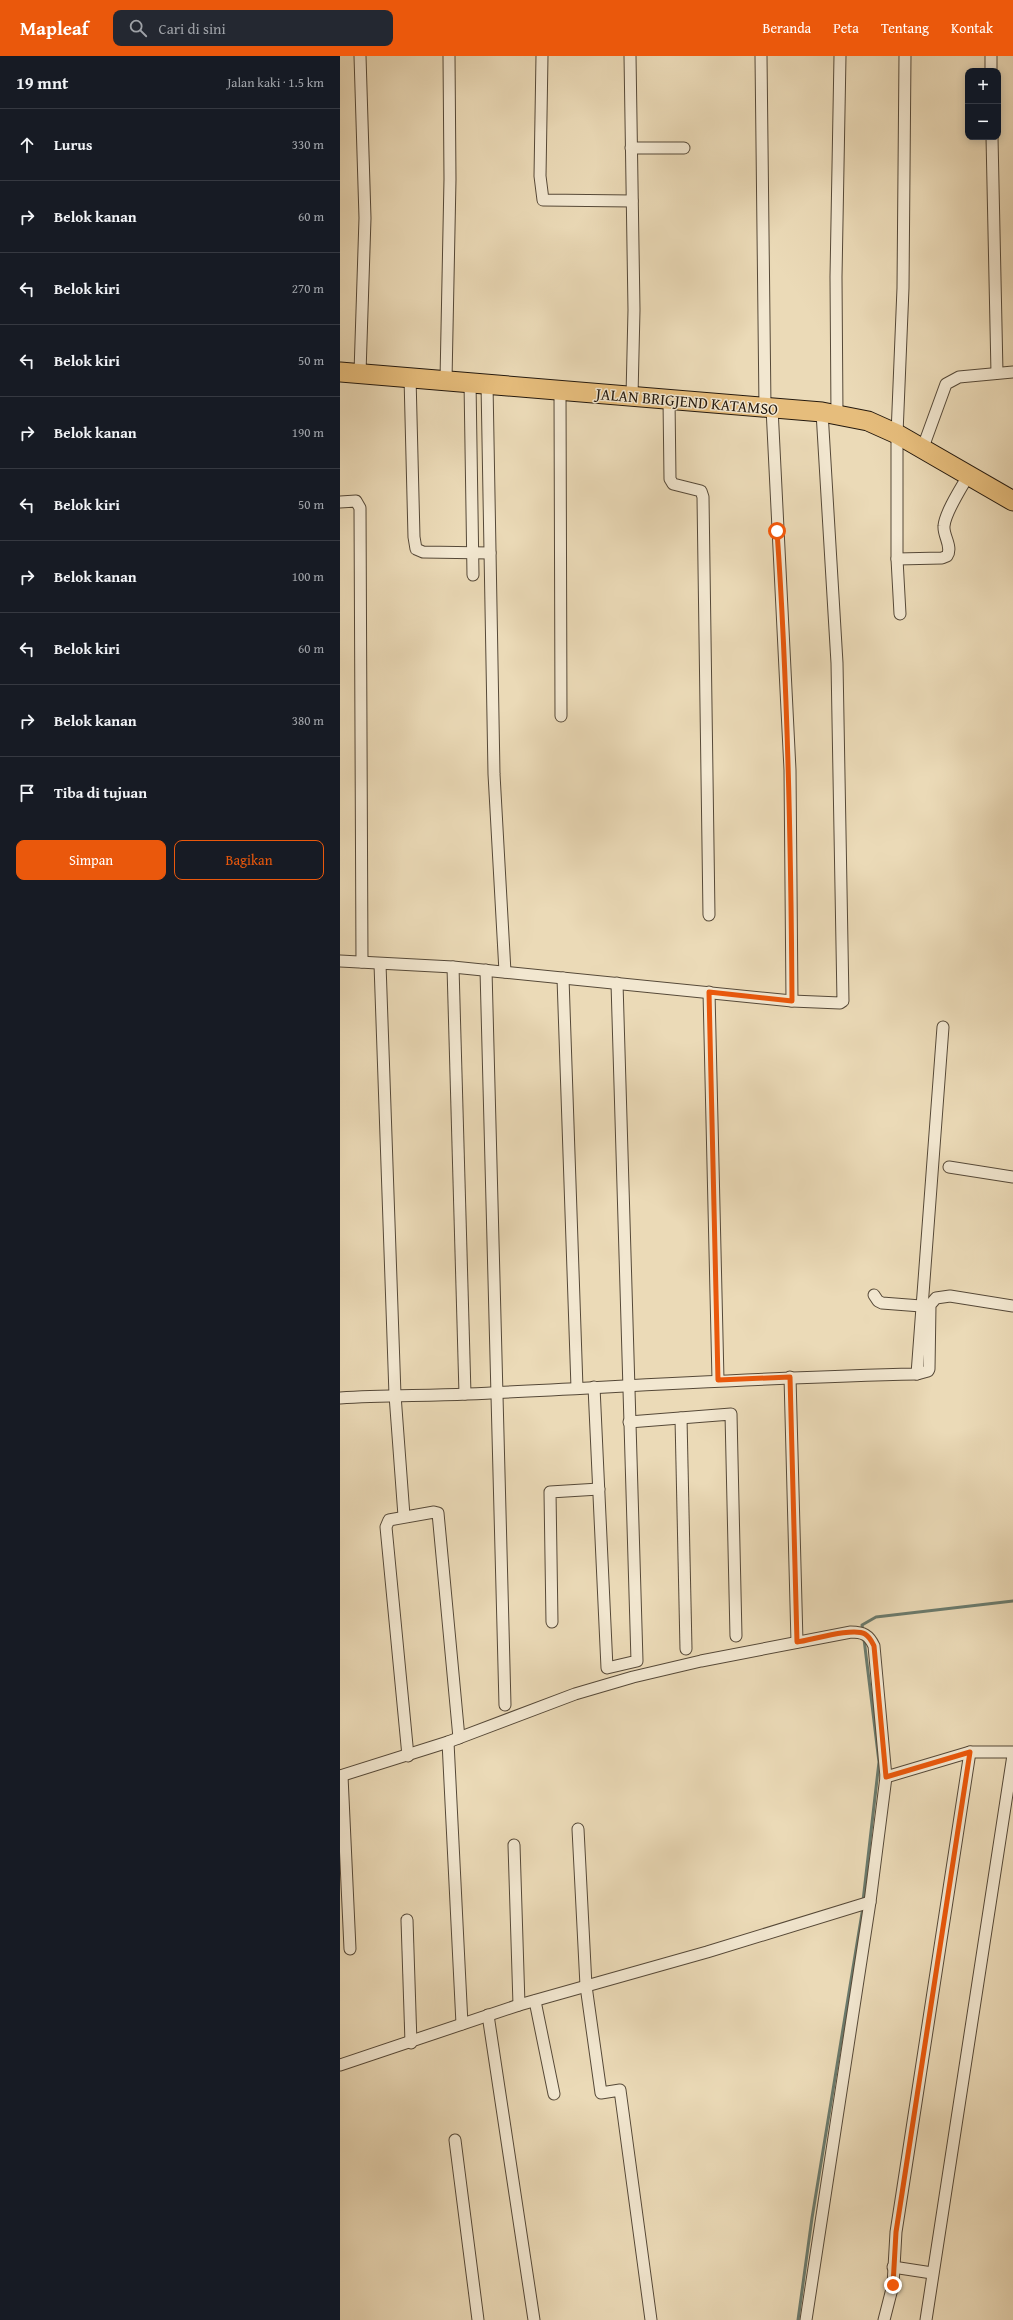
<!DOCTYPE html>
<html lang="id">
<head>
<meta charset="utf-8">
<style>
  :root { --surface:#171b24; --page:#242831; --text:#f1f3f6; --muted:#9ea1a6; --line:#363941; --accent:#ea580c }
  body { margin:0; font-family:"Gentium Book Plus",serif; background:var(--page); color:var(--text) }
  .controls { position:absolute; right:12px; top:12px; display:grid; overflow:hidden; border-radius:8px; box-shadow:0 2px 10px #0003 }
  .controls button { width:36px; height:36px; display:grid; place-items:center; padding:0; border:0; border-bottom:1px solid var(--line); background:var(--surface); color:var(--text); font:20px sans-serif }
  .stop { position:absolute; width:12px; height:12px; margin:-9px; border:3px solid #ea580c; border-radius:50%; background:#fff }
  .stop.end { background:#ea580c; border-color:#fff; box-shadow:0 1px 4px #0008 }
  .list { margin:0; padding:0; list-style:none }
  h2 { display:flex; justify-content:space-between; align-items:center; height:52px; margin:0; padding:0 16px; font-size:17px }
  h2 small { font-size:13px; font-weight:400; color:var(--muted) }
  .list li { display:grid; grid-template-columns:26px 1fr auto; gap:12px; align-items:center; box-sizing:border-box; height:72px; padding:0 16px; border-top:1px solid var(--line) }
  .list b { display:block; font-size:15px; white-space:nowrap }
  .list em { font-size:13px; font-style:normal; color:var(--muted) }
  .actions { display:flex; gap:8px; padding:12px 16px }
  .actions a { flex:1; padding:9px 0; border:1px solid var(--accent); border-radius:8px; text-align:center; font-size:14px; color:var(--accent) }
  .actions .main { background:var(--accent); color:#fff }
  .icon { flex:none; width:22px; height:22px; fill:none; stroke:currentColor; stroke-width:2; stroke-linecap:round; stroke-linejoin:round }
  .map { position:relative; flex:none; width:673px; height:2264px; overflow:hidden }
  header { display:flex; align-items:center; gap:24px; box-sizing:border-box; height:56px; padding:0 20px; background:var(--accent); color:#fff }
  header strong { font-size:19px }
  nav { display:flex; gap:22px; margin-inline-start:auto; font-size:14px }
  .search { width:280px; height:36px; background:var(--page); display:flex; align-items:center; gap:10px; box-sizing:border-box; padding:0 14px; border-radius:8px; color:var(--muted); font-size:15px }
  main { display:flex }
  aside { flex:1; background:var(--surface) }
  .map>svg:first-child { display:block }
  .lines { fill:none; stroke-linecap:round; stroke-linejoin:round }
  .stream { stroke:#6a7a6c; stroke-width:3 }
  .minor-casing { stroke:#564938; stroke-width:13 }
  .trunk-casing { stroke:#24190e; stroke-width:21 }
  .minor { stroke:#f2e7d0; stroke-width:11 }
  .trunk { stroke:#e6bd7c; stroke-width:19 }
  .route { stroke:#ea580c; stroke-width:5 }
  .labels { text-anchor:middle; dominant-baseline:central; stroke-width:3; stroke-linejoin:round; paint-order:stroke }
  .street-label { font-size:16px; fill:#24190e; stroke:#f2e7d0 }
</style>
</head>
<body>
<header>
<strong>Mapleaf</strong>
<div class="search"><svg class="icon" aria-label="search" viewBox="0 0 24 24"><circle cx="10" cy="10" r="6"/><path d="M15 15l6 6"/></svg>Cari di sini</div>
<nav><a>Beranda</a><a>Peta</a><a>Tentang</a><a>Kontak</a></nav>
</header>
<main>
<aside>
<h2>19 mnt<small>Jalan kaki · 1.5 km</small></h2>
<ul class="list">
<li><svg class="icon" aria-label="ahead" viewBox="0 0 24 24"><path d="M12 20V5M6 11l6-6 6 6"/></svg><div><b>Lurus</b></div><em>330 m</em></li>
<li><svg class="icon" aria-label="right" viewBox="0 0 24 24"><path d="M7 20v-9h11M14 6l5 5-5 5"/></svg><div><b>Belok kanan</b></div><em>60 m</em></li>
<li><svg class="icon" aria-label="left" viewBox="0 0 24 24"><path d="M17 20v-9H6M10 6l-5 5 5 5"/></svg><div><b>Belok kiri</b></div><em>270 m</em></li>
<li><svg class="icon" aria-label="left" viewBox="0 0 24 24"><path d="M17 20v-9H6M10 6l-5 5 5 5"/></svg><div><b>Belok kiri</b></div><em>50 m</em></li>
<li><svg class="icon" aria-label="right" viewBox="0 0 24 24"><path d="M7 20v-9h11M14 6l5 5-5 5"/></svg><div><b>Belok kanan</b></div><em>190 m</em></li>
<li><svg class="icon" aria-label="left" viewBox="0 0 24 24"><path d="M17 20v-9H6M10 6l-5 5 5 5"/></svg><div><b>Belok kiri</b></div><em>50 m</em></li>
<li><svg class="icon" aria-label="right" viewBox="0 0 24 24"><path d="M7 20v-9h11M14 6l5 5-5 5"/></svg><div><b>Belok kanan</b></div><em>100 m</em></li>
<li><svg class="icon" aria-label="left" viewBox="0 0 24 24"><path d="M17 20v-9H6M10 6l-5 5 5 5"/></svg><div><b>Belok kiri</b></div><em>60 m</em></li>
<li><svg class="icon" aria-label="right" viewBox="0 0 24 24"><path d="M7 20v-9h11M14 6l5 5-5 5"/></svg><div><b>Belok kanan</b></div><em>380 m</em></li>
<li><svg class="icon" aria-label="arrive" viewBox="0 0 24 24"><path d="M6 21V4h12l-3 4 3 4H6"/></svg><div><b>Tiba di tujuan</b></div></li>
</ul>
<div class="actions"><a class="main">Simpan</a><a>Bagikan</a></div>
</aside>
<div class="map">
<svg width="673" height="2264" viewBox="0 0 673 2264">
  <rect width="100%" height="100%" fill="#ebdab7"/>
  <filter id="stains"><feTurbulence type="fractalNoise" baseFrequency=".005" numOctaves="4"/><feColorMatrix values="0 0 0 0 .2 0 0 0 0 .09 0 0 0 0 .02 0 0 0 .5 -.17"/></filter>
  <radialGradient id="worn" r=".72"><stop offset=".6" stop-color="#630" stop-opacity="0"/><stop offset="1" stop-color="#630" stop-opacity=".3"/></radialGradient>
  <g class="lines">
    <g class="stream">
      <polyline points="523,1575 522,1569 536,1561 673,1545"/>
      <polyline points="523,1845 539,1706 524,1583"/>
      <polyline points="458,2264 472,2162 523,1851"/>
    </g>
    <defs>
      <g id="minor">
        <polyline points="20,0 25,162 20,317"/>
        <polyline points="202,0 200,120 203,144 292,145"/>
        <polyline points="290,0 294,254 292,340"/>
        <polyline points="421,0 425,351"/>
        <polyline points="651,15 651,0"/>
        <polyline points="652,81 657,317"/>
        <polyline points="291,92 344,92"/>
        <polyline points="70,321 74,481 76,493 83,496 150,497"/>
        <polyline points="106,324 110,123 109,0"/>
        <polyline points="130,326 133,519"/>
        <polyline points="147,328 154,718 165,916"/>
        <polyline points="220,334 221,660"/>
        <polyline points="329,344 330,423 333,428 361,435 363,441 369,859"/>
        <polyline points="432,352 450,714 452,945"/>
        <polyline points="497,359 496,221 500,0"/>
        <polyline points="582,394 606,328 619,321 673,316"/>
        <polyline points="0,446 16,445 20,452 22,906"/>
        <path d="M557 503 602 502 607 500C613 491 603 480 604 470 605 457 621 432 628 420"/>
        <polyline points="560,558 557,503 557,378 563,232 565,0"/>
        <polyline points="0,905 113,911 452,945 500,947 503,945 497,607 482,356"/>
        <polyline points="40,908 55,1339 64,1460"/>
        <polyline points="113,911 125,1338"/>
        <polyline points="146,914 165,1649"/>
        <polyline points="223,922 237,1332"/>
        <polyline points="369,936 378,1324"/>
        <polyline points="609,1111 673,1121"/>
        <polyline points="534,1239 538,1245 542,1247 581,1250"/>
        <polyline points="577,1318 588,1315 589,1313 590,1249 596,1242 610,1240 673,1250"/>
        <polyline points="450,1321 457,1586"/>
        <polyline points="254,1331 267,1612 297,1605 277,927"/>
        <path d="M0 1342C42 1339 85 1340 127 1338 277 1331 427 1321 577 1318L603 971"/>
        <polyline points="341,1362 346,1593"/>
        <polyline points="289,1366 391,1358 396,1580"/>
        <polyline points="212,1566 210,1436 259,1433"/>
        <polyline points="108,1686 122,1968"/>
        <polyline points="68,1700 46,1471 49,1464 94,1456 98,1457 119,1682"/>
        <path d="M0 1720 108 1686 235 1638 293 1621 361 1605 511 1576C523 1576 529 1579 534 1590L546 1721 530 1846 466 2264"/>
        <polyline points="2,1720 10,1893"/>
        <polyline points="546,1721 630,1696 673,1696"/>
        <polyline points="238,1773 246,1930 261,2037 280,2034 311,2264"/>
        <polyline points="174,1789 179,1949"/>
        <polyline points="67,1864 71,1987"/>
        <polyline points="195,1945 214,2038"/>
        <polyline points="148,1959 194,2264"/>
        <polyline points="0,2009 179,1949 367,1896 530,1846"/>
        <polyline points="115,2084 138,2264"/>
        <polyline points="553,2211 592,2217"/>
        <polyline points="544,2264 553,2229 556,2176 563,2131 630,1696"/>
        <polyline points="586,2264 673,1699"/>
      </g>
      <polyline id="trunk" points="0,316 482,356 528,365 557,378 673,445"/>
    </defs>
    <use href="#minor" class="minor-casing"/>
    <use href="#trunk" class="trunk-casing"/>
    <use href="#minor" class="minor"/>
    <use href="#trunk" class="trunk"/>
  </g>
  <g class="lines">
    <path class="route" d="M437 475C448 631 451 788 452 945L369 936 378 1324 450 1321 457 1586C472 1584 513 1571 525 1578 530 1581 532 1586 534 1590L546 1721 630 1696 563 2131 556 2176 553 2229"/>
  </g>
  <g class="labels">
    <g class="street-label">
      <text transform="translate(347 345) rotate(5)">JALAN BRIGJEND KATAMSO</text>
    </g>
  </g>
  <rect width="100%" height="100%" filter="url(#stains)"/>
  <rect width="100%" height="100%" fill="url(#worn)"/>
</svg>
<div class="controls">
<button>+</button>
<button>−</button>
</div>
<div class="stop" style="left:437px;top:475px"></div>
<div class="stop end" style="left:553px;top:2229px"></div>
</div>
</main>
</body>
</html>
